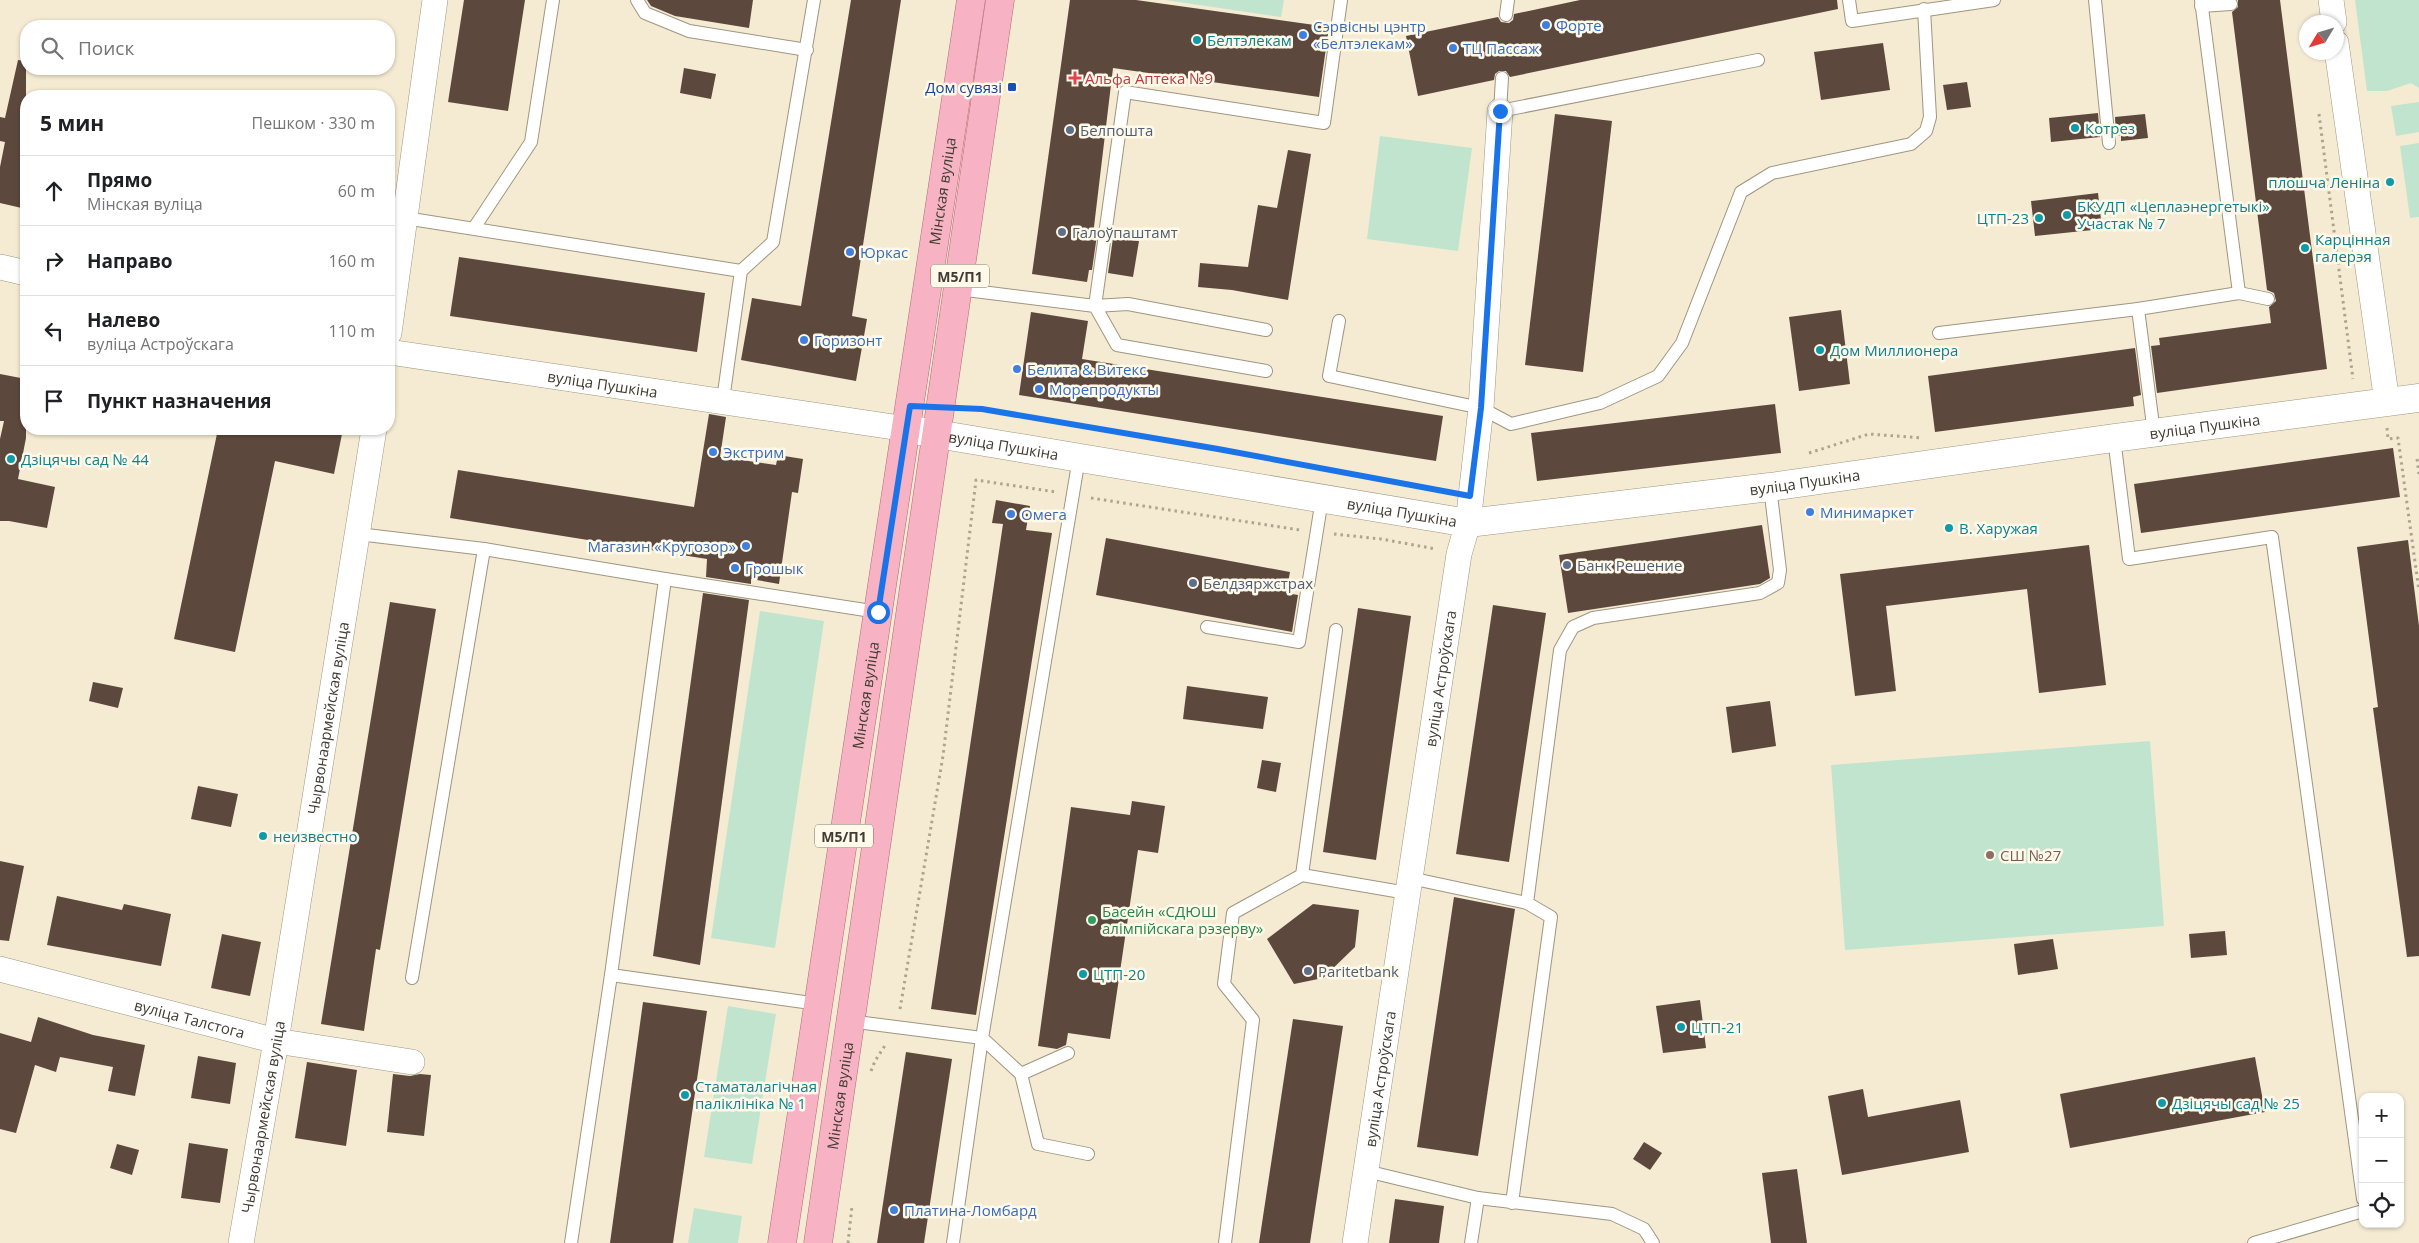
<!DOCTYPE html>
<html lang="ru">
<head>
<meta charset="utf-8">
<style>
  :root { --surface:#fff; --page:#f6f6f6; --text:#202124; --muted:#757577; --line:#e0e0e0 }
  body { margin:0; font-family:"Open Sans",sans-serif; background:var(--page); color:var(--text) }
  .controls { position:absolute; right:15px; bottom:15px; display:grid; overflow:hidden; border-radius:10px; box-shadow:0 1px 4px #0004 }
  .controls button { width:45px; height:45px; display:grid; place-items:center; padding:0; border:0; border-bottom:1px solid var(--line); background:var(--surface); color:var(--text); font:25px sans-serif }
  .compass { position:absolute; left:2299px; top:15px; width:45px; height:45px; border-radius:50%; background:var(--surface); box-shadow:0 1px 4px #0004; rotate:232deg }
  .stop { position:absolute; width:15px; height:15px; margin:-11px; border:4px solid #1a73e8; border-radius:50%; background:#fff }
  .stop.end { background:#1a73e8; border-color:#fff; box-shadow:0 1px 5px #0008 }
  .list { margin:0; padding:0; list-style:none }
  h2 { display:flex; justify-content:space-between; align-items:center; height:65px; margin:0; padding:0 20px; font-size:21px }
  h2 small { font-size:16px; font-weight:400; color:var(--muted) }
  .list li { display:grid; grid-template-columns:32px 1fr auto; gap:15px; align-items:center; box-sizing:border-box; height:70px; padding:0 20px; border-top:1px solid var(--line) }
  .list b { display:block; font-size:19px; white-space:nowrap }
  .list p { margin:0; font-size:16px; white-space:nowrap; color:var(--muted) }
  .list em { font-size:16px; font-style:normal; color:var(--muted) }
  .icon { flex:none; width:28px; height:28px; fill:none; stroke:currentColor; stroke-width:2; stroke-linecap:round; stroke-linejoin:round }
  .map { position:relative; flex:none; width:2419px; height:1243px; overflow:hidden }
  .search { position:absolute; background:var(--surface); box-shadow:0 1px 4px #0004; left:20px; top:20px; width:375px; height:55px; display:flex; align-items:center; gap:12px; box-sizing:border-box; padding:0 18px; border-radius:20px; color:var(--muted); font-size:19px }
  .panel { position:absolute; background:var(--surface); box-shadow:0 1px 4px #0004; left:20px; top:90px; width:375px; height:345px; border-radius:20px }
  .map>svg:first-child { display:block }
  .green { fill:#c1e4cf }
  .building { fill:#5d483d }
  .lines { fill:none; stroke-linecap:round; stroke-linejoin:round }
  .lane-casing { stroke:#9f9680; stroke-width:14 }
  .street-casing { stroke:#9f9680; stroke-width:26 }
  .secondary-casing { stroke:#9f9680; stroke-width:29 }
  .primary-casing { stroke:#b46876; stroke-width:29 }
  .path { stroke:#aba491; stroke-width:3; stroke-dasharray:2.5 4; stroke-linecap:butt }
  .lane { stroke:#fff; stroke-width:12 }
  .street { stroke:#fff; stroke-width:25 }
  .secondary { stroke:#fff; stroke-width:28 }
  .primary { stroke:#f7b2c3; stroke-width:28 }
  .route { stroke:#1a73e8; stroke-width:6 }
  .shop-dot { fill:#3f7fe0; stroke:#fff9ea; stroke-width:2 }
  .culture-dot { fill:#0f9aa8; stroke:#fff9ea; stroke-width:2 }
  .health-dot { fill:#e0444e; stroke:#fff9ea; stroke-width:2 }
  .transit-dot { fill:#1a4fb4; stroke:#fff9ea; stroke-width:2 }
  .service-dot { fill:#5c6f8a; stroke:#fff9ea; stroke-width:2 }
  .education-dot { fill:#8d6e63; stroke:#fff9ea; stroke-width:2 }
  .leisure-dot { fill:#2e9e5b; stroke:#fff9ea; stroke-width:2 }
  .labels { text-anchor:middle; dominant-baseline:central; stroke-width:5; stroke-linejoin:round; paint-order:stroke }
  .shield { fill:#fff9ea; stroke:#797569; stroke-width:1 }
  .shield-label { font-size:14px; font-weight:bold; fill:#403c32 }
  .shop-label { font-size:15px; fill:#366cbe; stroke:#fff9ea; text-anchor:start }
  .culture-label { font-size:15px; fill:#0d838f; stroke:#fff9ea; text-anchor:start }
  .health-label { font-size:15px; fill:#be3a42; stroke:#fff9ea; text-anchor:start }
  .transit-label { font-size:15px; fill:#164399; stroke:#fff9ea; text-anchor:end }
  .service-label { font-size:15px; fill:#4e5e75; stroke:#fff9ea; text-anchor:start }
  .street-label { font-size:15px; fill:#403c32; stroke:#fff9ea }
  .education-label { font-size:15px; fill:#785e54; stroke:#fff9ea; text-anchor:start }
  .leisure-label { font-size:15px; fill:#27864d; stroke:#fff9ea; text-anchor:start }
</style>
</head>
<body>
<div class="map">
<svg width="2419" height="1243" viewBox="0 0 2419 1243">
  <rect width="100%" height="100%" fill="#f5ebd3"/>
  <g class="green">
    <polygon points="1165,0 1284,0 1281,17"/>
    <polygon points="2355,0 2419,0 2419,88 2411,83 2387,91 2367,91"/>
    <polygon points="2419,102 2419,132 2396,136 2391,106"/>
    <polygon points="1380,136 1472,148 1458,251 1367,239"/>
    <polygon points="2419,143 2419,217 2410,218 2400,146"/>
    <polygon points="760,611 824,621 775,948 711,938"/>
    <polygon points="2150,741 2164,926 1845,950 1831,765"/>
    <polygon points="728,1006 776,1014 752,1164 704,1157"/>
    <polygon points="694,1208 742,1216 738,1243 688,1243"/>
  </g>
  <g class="building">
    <polygon points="464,0 525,0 508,111 448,102"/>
    <polygon points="647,0 753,0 749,28 675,16 651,6"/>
    <polygon points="851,0 901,0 852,316 867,319 856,381 741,360 752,298 801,306"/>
    <polygon points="1070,0 1136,0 1329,27 1319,97 1113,68 1093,235 1097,235 1092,270 1089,270 1087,282 1032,274"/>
    <polygon points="1580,0 1837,0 1838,9 1510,77 1506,71 1499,71 1495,74 1494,80 1418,96 1406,36 1498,17 1501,22 1509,23 1513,20 1514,14"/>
    <polygon points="2238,0 2280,0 2327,369 2157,393 2151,346 2160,345 2159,338 2271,323 2269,307 2276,301 2274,293 2267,290 2232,12 2238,7"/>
    <polygon points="1883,43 1890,90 1821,100 1814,52"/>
    <polygon points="18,60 26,61 26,209 0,203 0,167 5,142 0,141 0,117 5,118"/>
    <polygon points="684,68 716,74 711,99 680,93"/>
    <polygon points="1967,82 1971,107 1947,110 1943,85"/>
    <polygon points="2098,113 2100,137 2051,142 2049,118"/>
    <polygon points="1555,114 1612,121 1583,372 1525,365"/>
    <polygon points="2145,114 2148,138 2121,141 2121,135 2116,136 2115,117"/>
    <polygon points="1288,150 1311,154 1288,300 1232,290 1198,287 1200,263 1248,267 1258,205 1277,208"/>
    <polygon points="2098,193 2102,229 2035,236 2031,201"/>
    <polygon points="1113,238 1139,241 1133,277 1108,273"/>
    <polygon points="459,257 705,293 697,352 450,316"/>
    <polygon points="1841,310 1850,384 1799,391 1789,317"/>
    <polygon points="1031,312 1088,321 1082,359 1443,416 1436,461 1019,395"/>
    <polygon points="2135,348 2141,395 2133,397 2134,406 1935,432 1928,376"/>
    <polygon points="0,374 26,379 26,438 18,479 55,487 47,528 9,521 0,521 0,439 4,421 0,421"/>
    <polygon points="1775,404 1781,453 1537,481 1531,433"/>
    <polygon points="709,414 726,417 720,457 776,465 778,455 803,459 798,493 792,492 779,584 751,579 751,584 706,577 707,559 450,518 458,470 694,507"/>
    <polygon points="218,429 254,429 276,434 277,429 343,429 334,474 275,461 235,652 174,639"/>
    <polygon points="2393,448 2400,497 2141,533 2134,484"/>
    <polygon points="996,500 1030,506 1026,530 1052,533 976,1015 931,1009 1003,524 992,523"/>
    <polygon points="1762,525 1770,578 1760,584 1568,613 1559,555"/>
    <polygon points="1106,538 1290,572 1286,593 1298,595 1292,632 1096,595"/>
    <polygon points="2408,540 2419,626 2419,956 2407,957 2373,708 2378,707 2357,547"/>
    <polygon points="2089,545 2106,685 2039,693 2027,589 1886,606 1896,691 1855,696 1840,574"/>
    <polygon points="703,593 749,600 700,965 653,956"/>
    <polygon points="390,602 436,609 380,950 376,949 364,1031 321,1024"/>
    <polygon points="1493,605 1546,613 1509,862 1456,854"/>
    <polygon points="1358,608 1411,616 1376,860 1323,852"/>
    <polygon points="93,682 123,688 118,708 89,701"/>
    <polygon points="1187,686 1268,697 1263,729 1183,719"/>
    <polygon points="1770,701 1776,746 1732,753 1726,707"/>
    <polygon points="1262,760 1281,763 1276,792 1257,788"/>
    <polygon points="198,786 238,794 231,827 191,819"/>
    <polygon points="1132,801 1165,806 1158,853 1138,850 1110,1039 1068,1033 1066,1045 1057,1049 1038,1046 1071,807 1130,815"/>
    <polygon points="0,861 24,866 9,941 0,940"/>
    <polygon points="57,896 122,910 124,904 171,914 161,966 47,945"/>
    <polygon points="1454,897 1515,909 1478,1156 1417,1147"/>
    <polygon points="1313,904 1359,910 1355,947 1323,978 1294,984 1267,939"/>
    <polygon points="2225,931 2227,955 2191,958 2189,934"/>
    <polygon points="222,934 261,942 250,996 211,988"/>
    <polygon points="2053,939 2058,969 2018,975 2014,944"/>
    <polygon points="1700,1000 1706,1048 1663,1053 1656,1006"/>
    <polygon points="643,1002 707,1011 673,1243 610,1243"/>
    <polygon points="38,1017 93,1035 145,1045 135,1096 108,1091 113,1067 60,1057 56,1072 35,1065 16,1133 0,1129 0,1033 31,1042"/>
    <polygon points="1293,1019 1343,1026 1310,1243 1259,1243"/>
    <polygon points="906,1052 952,1059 924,1243 877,1243"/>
    <polygon points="198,1056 236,1063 230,1104 191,1098"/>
    <polygon points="2255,1057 2265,1112 2070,1148 2060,1094"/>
    <polygon points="307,1062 357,1070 346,1146 295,1138"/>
    <polygon points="393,1074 410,1076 420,1074 431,1075 424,1136 387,1132"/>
    <polygon points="1863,1089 1868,1117 1960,1100 1969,1152 1842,1175 1828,1096"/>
    <polygon points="1644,1142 1662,1153 1650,1170 1633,1159"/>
    <polygon points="189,1143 228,1149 220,1203 181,1198"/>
    <polygon points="117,1144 139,1150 132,1175 110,1168"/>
    <polygon points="1797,1169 1807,1243 1771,1243 1762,1173"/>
    <polygon points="1395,1199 1444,1206 1439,1243 1389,1243"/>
  </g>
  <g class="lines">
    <defs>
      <g id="lane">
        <polyline points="637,0 645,13 689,31 807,50"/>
        <polyline points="1849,0 1852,21 1994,0"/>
        <polyline points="2095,0 2109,143"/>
        <polyline points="2201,6 2231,4"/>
        <polyline points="1506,15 1508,0"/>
        <polyline points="1502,78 1500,111 1758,60"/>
        <polyline points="405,218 741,271"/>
        <polyline points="474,228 531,142 553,0"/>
        <polyline points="958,289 1095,306 1117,345 1266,371"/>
        <polyline points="2239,293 2268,299"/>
        <polyline points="2138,309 2239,293 2201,0"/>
        <polyline points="1339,321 1329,376 1481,408 1511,424 1600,403 1658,376 1682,343 1741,192 1772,173 1911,144 1926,131 1930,117 1924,9"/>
        <polyline points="1266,330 1128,304 1095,306 1125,92 1324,123 1341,0"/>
        <polyline points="1939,333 2138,309 2154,433"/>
        <polyline points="723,400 741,271 773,242 814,0"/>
        <polyline points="2114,438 2129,559 2272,537 2363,1199"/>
        <polyline points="1079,458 982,1038 1021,1074 1038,1144 1088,1154"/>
        <polyline points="358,534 484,549 665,579"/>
        <polyline points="1207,627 1299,642 1322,499"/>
        <polyline points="1302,875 1407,893"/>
        <polyline points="1410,878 1527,903 1551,917 1512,1203"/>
        <polyline points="1527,903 1560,650 1573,627 1593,618 1760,593 1778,583 1780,570 1770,487"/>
        <polyline points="412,978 484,549"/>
        <polyline points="818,1004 611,975 665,579 878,612"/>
        <polyline points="849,1021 982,1038 953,1243"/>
        <polyline points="1021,1074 1068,1053"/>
        <polyline points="1366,1171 1478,1198 1471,1243"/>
        <polyline points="1478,1198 1612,1214 1644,1229 1653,1243"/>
        <polyline points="571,1243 611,975"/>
        <polyline points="1225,1243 1253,1020 1224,984 1233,913 1302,875 1336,630"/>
        <polyline points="2254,1243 2363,1211"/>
      </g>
      <g id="street">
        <polyline points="2331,0 2334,22"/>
        <polyline points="2336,43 2387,402"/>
        <polyline points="0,267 26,273"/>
        <polyline points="389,333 435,0"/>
        <path id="s1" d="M389 352 907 429"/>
        <path id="s2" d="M0 969 276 1041 412 1062"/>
        <path id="s3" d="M241 1243 276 1041 374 429"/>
        <path id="s4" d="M1355 1243 1459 554 1468 523 1481 408 1500 111"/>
      </g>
      <g id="secondary">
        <path id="s5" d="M907 429 1468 523 1770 487 2114 438 2419 398"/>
      </g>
      <g id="primary">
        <path id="s6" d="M782 1243 971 0"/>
        <path id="s7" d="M818 1243 1000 0"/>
      </g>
    </defs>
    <use href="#lane" class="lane-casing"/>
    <use href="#street" class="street-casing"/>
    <use href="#secondary" class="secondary-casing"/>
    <use href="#primary" class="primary-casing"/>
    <g class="path">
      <polyline points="2319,114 2353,379"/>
      <polyline points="967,408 982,409 1218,449 1414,485"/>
      <polyline points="2387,428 2388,439 2398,438 2419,591"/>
      <polyline points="1809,453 1869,434 1922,438"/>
      <polyline points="2417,459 2419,474"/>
      <polyline points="1091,498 1300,530"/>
      <polyline points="1334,534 1381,539 1436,549"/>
      <polyline points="900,1009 943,756 976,480 1056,492"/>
      <polyline points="871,1071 875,1061 886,1044"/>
      <polyline points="848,1243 852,1206"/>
    </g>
    <use href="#lane" class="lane"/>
    <use href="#street" class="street"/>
    <use href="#secondary" class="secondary"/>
    <use href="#primary" class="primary"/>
  </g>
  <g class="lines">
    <polyline class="route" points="878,612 910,406 982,409 1218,449 1470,496 1481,408 1500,111"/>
  </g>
  <g class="shop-dot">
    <circle cx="1546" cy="25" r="5"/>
    <circle cx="1303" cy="35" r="5"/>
    <circle cx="1453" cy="48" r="5"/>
    <circle cx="850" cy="252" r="5"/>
    <circle cx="804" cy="340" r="5"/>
    <circle cx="1017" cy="369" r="5"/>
    <circle cx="1039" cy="389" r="5"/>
    <circle cx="713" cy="452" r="5"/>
    <circle cx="1810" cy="512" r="5"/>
    <circle cx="1011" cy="514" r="5"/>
    <circle cx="746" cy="546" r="5"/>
    <circle cx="735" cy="568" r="5"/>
    <circle cx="894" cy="1210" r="5"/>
  </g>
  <g class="culture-dot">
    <circle cx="1197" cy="40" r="5"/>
    <circle cx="2075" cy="128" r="5"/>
    <circle cx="2390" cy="182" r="5"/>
    <circle cx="2067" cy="215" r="5"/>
    <circle cx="2039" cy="218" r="5"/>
    <circle cx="2305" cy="248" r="5"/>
    <circle cx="1820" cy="350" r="5"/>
    <circle cx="11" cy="459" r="5"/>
    <circle cx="1949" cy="528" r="5"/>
    <circle cx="263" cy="836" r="5"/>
    <circle cx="1083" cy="974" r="5"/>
    <circle cx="1681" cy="1027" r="5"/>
    <circle cx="685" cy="1095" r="5"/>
    <circle cx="2162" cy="1103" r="5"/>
  </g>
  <path class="health-dot" d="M1072.5 70.5h5v5h5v5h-5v5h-5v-5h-5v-5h5z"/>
  <rect class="transit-dot" x="1007" y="82" width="10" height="10" rx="2.5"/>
  <g class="service-dot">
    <circle cx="1070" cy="130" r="5"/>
    <circle cx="1062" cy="232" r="5"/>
    <circle cx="1567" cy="565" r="5"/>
    <circle cx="1193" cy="583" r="5"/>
    <circle cx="1308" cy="971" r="5"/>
  </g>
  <circle class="education-dot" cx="1990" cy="855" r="5"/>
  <circle class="leisure-dot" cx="1092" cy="920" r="5"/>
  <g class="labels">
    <g class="shield">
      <rect x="931" y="264.5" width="58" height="23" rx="4"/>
      <rect x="815" y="824.5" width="58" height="23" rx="4"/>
    </g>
    <g class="shield-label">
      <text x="960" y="276">М5/П1</text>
      <text x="844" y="836">М5/П1</text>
    </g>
    <g class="shop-label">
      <text x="1556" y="25">Форте</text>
      <text x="1313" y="26">Сэрвісны цэнтр<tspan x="1313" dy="17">«Белтэлекам»</tspan></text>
      <text x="1463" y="48">ТЦ Пассаж</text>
      <text x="860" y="252">Юркас</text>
      <text x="814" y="340">Горизонт</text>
      <text x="1027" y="369">Белита &amp; Витекс</text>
      <text x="1049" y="389">Морепродукты</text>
      <text x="723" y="452">Экстрим</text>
      <text x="1820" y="512">Минимаркет</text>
      <text x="1021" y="514">Омега</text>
      <text x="736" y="546" text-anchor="end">Магазин «Кругозор»</text>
      <text x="745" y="568">Грошык</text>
      <text x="904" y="1210">Платина-Ломбард</text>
    </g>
    <g class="culture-label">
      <text x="1207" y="40">Белтэлекам</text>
      <text x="2085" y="128">Котрез</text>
      <text x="2380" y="182" text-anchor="end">плошча Леніна</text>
      <text x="2077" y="206">БКУДП «Цеплаэнергетыкі»<tspan x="2077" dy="17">Участак № 7</tspan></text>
      <text x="2029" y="218" text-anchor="end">ЦТП-23</text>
      <text x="2315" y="239">Карцінная<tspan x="2315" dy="17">галерэя</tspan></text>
      <text x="1830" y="350">Дом Миллионера</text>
      <text x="21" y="459">Дзіцячы сад № 44</text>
      <text x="1959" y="528">В. Харужая</text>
      <text x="273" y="836">неизвестно</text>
      <text x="1093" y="974">ЦТП-20</text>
      <text x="1691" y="1027">ЦТП-21</text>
      <text x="695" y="1086">Стаматалагічная<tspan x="695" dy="17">паліклініка № 1</tspan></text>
      <text x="2172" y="1103">Дзіцячы сад № 25</text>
    </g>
    <g class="health-label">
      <text x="1085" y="78">Альфа Аптека №9</text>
    </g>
    <g class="transit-label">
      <text x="1002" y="87">Дом сувязі</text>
    </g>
    <g class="service-label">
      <text x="1080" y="130">Белпошта</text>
      <text x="1072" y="232">Галоўпаштамт</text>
      <text x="1577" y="565">Банк Решение</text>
      <text x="1203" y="583">Белдзяржстрах</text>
      <text x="1318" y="971">Paritetbank</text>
    </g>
    <g class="street-label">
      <text stroke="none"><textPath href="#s6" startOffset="1064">Мінская вуліца</textPath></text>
      <text stroke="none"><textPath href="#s1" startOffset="216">вуліца Пушкіна</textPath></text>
      <text stroke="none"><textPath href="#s5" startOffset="1312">вуліца Пушкіна</textPath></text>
      <text stroke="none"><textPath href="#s5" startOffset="98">вуліца Пушкіна</textPath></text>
      <text stroke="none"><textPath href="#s5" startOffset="908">вуліца Пушкіна</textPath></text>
      <text stroke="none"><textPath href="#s5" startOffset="502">вуліца Пушкіна</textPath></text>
      <text stroke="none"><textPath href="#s4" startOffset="571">вуліца Астроўскага</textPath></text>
      <text stroke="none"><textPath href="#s6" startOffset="554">Мінская вуліца</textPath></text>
      <text stroke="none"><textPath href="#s3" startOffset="532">Чырвонаармейская вуліца</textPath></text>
      <text stroke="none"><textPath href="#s2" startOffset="196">вуліца Талстога</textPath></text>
      <text stroke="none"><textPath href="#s4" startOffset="166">вуліца Астроўскага</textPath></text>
      <text stroke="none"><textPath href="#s7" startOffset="149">Мінская вуліца</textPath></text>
      <text stroke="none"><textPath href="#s3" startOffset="128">Чырвонаармейская вуліца</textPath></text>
    </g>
    <g class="education-label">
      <text x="2000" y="855">СШ №27</text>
    </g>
    <g class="leisure-label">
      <text x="1102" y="911">Басейн «СДЮШ<tspan x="1102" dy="17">алімпійскага рэзерву»</tspan></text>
    </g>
  </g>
</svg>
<div class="controls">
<button>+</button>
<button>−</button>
<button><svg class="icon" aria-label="locate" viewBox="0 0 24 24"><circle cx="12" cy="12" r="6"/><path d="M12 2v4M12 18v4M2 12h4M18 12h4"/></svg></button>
</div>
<svg class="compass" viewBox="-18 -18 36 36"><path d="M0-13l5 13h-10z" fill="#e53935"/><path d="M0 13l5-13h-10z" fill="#757577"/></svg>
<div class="stop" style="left:878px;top:612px"></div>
<div class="stop end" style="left:1500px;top:111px"></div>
<div class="search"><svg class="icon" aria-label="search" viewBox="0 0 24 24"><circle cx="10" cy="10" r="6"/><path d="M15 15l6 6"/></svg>Поиск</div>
<section class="panel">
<h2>5 мин<small>Пешком · 330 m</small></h2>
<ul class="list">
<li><svg class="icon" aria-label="ahead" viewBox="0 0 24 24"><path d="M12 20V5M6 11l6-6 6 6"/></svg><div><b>Прямо</b><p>Мінская вуліца</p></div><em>60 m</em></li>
<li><svg class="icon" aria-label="right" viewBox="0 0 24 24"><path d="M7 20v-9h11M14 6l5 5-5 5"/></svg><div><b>Направо</b></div><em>160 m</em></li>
<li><svg class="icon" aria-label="left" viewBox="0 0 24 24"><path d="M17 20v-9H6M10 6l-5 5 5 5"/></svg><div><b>Налево</b><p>вуліца Астроўскага</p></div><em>110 m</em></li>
<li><svg class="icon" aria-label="arrive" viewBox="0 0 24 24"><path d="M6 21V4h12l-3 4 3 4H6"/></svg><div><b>Пункт назначения</b></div></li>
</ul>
</section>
</div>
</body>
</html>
